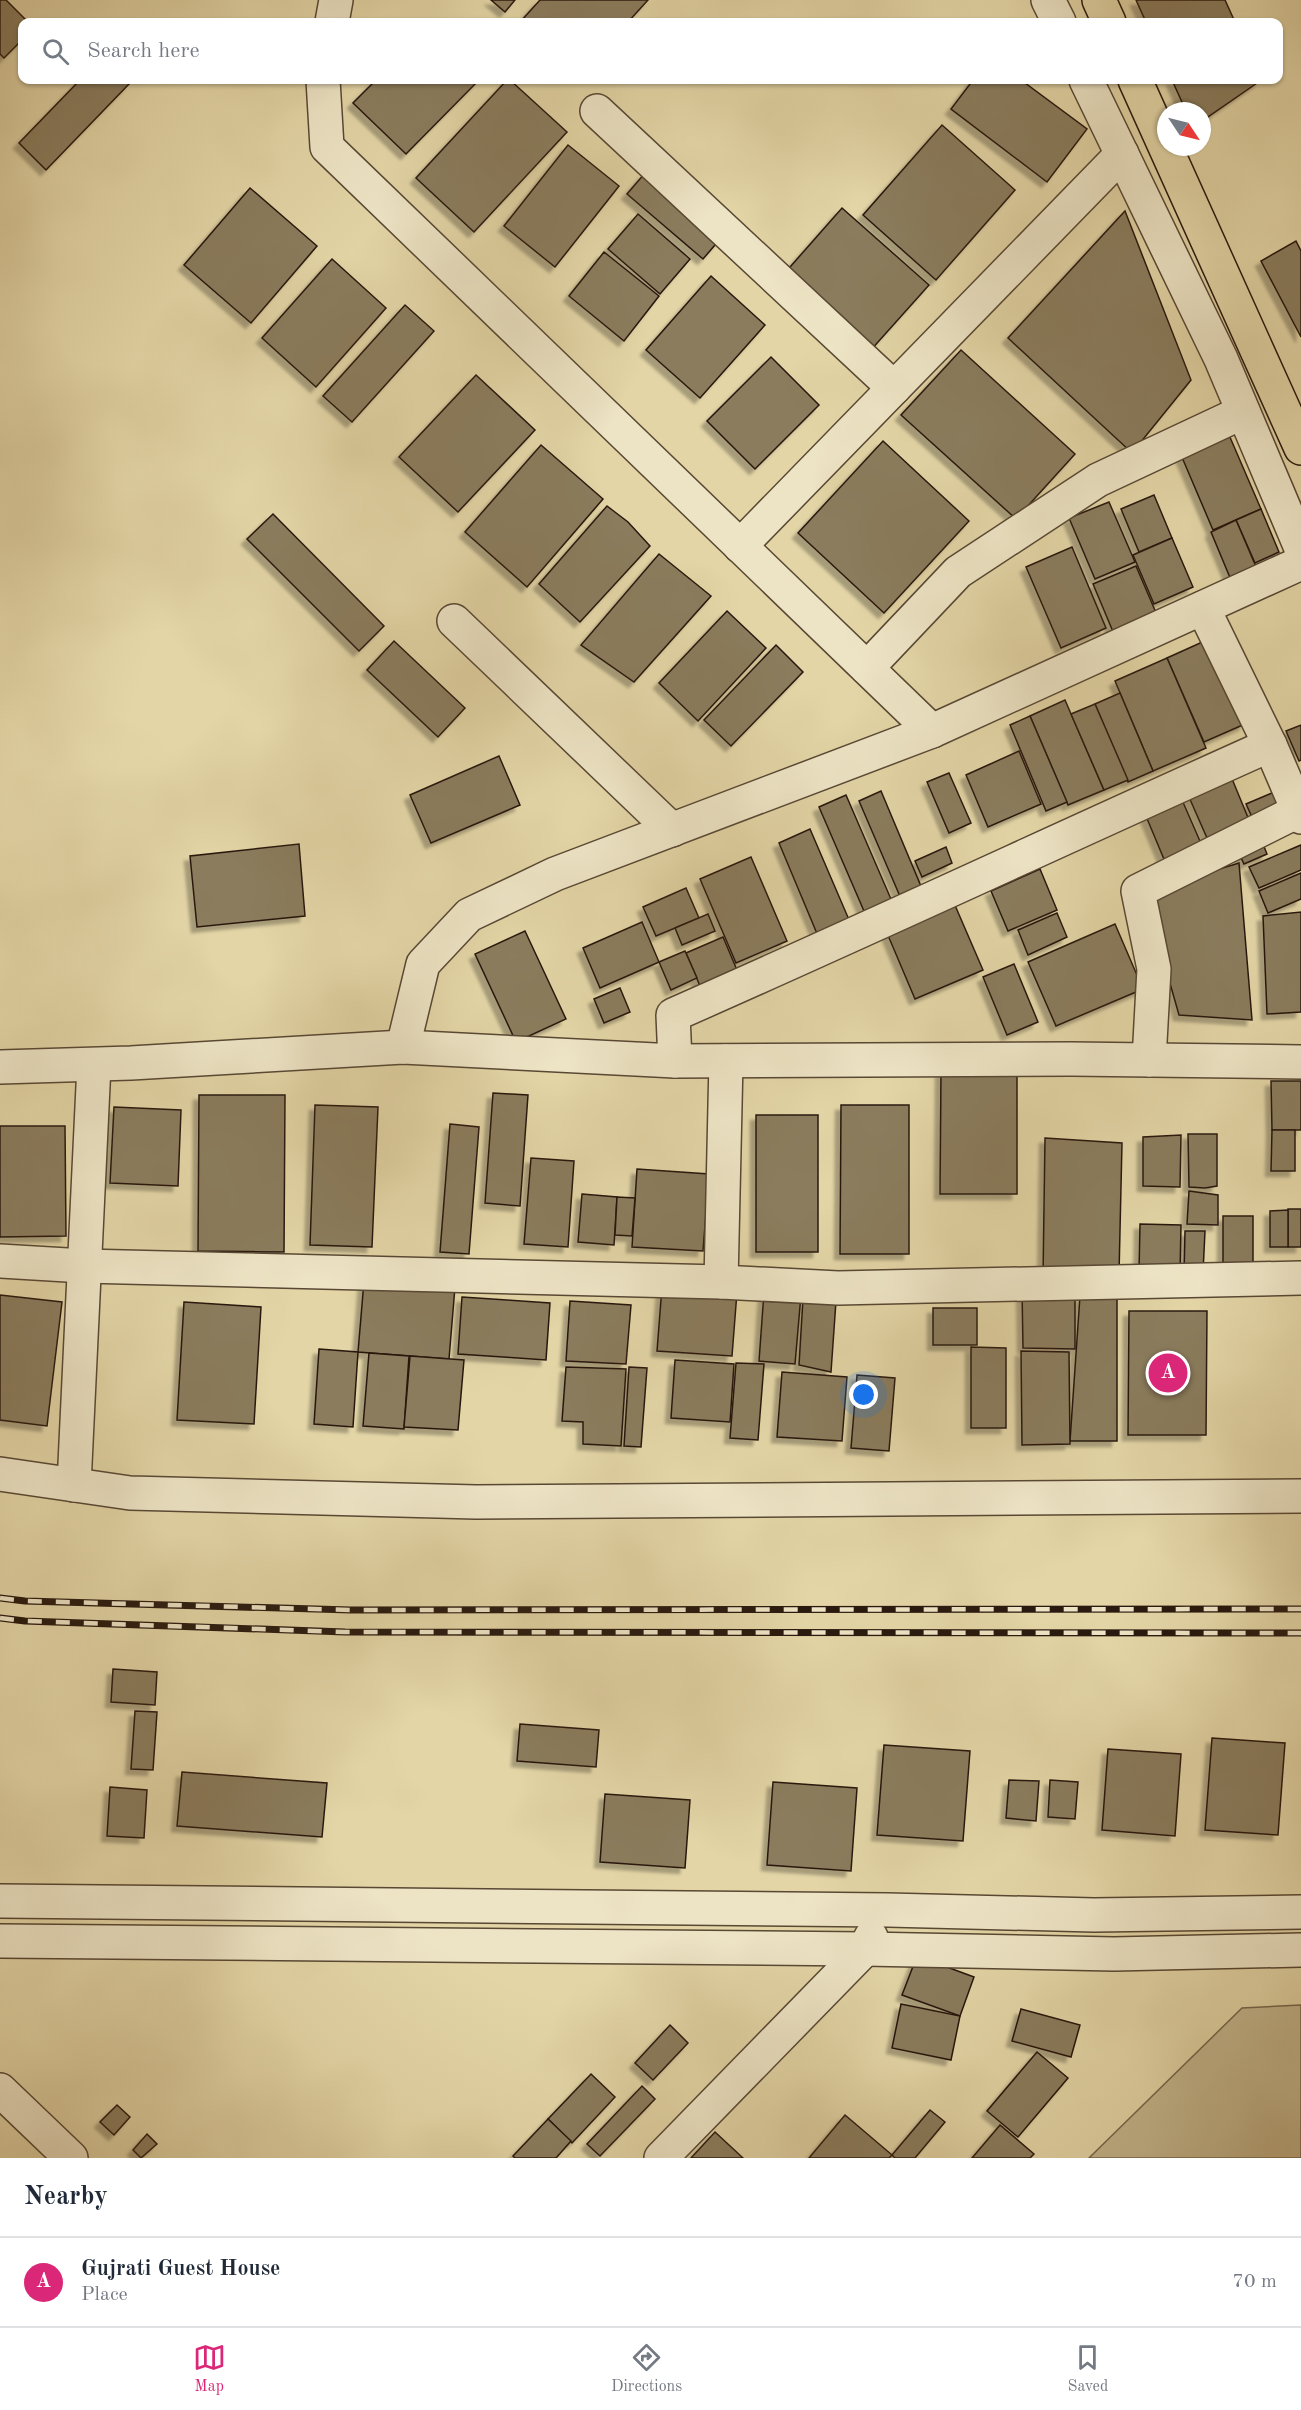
<!DOCTYPE html>
<html lang="en">
<head>
<meta charset="utf-8">
<style>
  :root { --surface:#fff; --page:#f2f2f3; --text:#1f2937; --muted:#747a83; --line:#e0e1e3; --accent:#db2777 }
  body { margin:0; font-family:"Old Standard TT",serif; background:var(--page); color:var(--text) }
  .compass { position:absolute; left:1157px; top:102px; width:54px; height:54px; border-radius:50%; background:var(--surface); box-shadow:0 2px 4px #0004; rotate:125deg }
  .you { position:absolute; left:864px; top:1395px; width:21px; height:21px; margin:-15px; border:4px solid #fff; border-radius:50%; background:#1a73e8; box-shadow:0 0 0 9px #1a73e833 }
  .badge { display:grid; place-items:center; width:39px; height:39px; border-radius:50%; background:var(--accent); color:#fff; font-size:20px; font-weight:700 }
  .pin { position:absolute; translate:-50% -50%; border:3px solid #fff; box-shadow:0 2px 6px #0006 }
  .list { margin:0; padding:0; list-style:none }
  h2 { display:flex; justify-content:space-between; align-items:center; height:78px; margin:0; padding:0 24px; font-size:26px }
  h2 small { font-size:20px; font-weight:400; color:var(--muted) }
  .list li { display:grid; grid-template-columns:39px 1fr auto; gap:18px; align-items:center; box-sizing:border-box; height:90px; padding:0 24px; border-top:2px solid var(--line) }
  .list b { display:block; font-size:22px; white-space:nowrap }
  .list p { margin:0; font-size:20px; white-space:nowrap; color:var(--muted) }
  .list em { font-size:20px; font-style:normal; color:var(--muted) }
  .icon { flex:none; width:33px; height:33px; fill:none; stroke:currentColor; stroke-width:2; stroke-linecap:round; stroke-linejoin:round }
  .map { position:relative; flex:none; width:1301px; height:2158px; overflow:hidden }
  .search { position:absolute; background:var(--surface); box-shadow:0 2px 4px #0004; left:18px; right:18px; top:18px; height:66px; display:flex; align-items:center; gap:15px; box-sizing:border-box; padding:0 21px; border-radius:12px; color:var(--muted); font-size:22px }
  .sheet { height:168px; background:var(--surface) }
  nav { display:flex; justify-content:space-around; align-items:center; box-sizing:border-box; height:84px; border-top:2px solid var(--line); background:var(--surface); font-size:16px; color:var(--muted) }
  nav a { display:grid; justify-items:center; gap:3px }
  nav .on { color:var(--accent) }
  .map>svg:first-child { display:block }
  .green { fill:#c3b58c; stroke:#76674d; stroke-width:1.5 }
  .building { fill:#8a7b5d; stroke:#29190e; stroke-width:1.5; filter:url(#shadow) }
  .lines { fill:none; stroke-linecap:round; stroke-linejoin:round }
  .minor-casing { stroke:#584834; stroke-width:36 }
  .major-casing { stroke:#29190e; stroke-width:36 }
  .minor { stroke:#ede4c5; stroke-width:33 }
  .major { stroke:#e3d5a6; stroke-width:33 }
  .rail-casing { stroke:#29190e; stroke-width:7 }
  .rail { stroke:#ede4c5; stroke-width:4.5; stroke-dasharray:14; stroke-linecap:butt }
</style>
</head>
<body>
<div class="map">
<svg width="1301" height="2158" viewBox="0 0 1301 2158">
  <defs>
    <filter id="shadow"><feDropShadow dx="-5.5" dy="5.5" stdDeviation="1.5" flood-color="#0004"/></filter>
  </defs>
  <rect width="100%" height="100%" fill="#e3d5a6"/>
  <filter id="stains"><feTurbulence type="fractalNoise" baseFrequency=".00333" numOctaves="4"/><feColorMatrix values="0 0 0 0 .2 0 0 0 0 .09 0 0 0 0 .02 0 0 0 .5 -.17"/></filter>
  <radialGradient id="worn" r=".72"><stop offset=".6" stop-color="#630" stop-opacity="0"/><stop offset="1" stop-color="#630" stop-opacity=".3"/></radialGradient>
  <polygon class="green" points="1301,2005 1301,2158 1089,2158 1242,2008"/>
  <g class="building">
    <polygon points="0,0 6,0 28,22 22,22 22,40 4,58 0,54"/>
    <polygon points="491,0 515,0 505,12"/>
    <polygon points="540,0 648,0 628,22 520,22"/>
    <polygon points="1136,0 1225,0 1235,22 1146,22"/>
    <polygon points="80,80 125,80 129,84 46,170 19,143"/>
    <polygon points="376,80 479,80 406,154 353,103"/>
    <polygon points="507,80 510,80 567,132 474,232 416,178"/>
    <polygon points="973,80 1021,80 1087,129 1047,182 951,109"/>
    <polygon points="1172,80 1259,80 1260,81 1202,121 1202,111 1186,111"/>
    <polygon points="942,125 1015,190 936,280 863,215"/>
    <polygon points="568,145 619,186 555,267 504,226"/>
    <polygon points="645,173 721,238 703,259 627,194"/>
    <polygon points="250,188 317,246 251,323 184,265"/>
    <polygon points="842,208 929,285 870,351 783,275"/>
    <polygon points="1125,211 1191,380 1132,453 1008,338"/>
    <polygon points="638,214 690,259 660,294 608,249"/>
    <polygon points="1296,241 1301,251 1301,337 1261,261"/>
    <polygon points="604,252 659,296 624,341 569,296"/>
    <polygon points="332,259 386,308 316,387 262,338"/>
    <polygon points="711,276 765,325 700,398 646,350"/>
    <polygon points="405,305 434,331 352,422 323,396"/>
    <polygon points="961,350 1075,454 1016,519 901,415"/>
    <polygon points="771,357 819,405 755,469 707,421"/>
    <polygon points="476,375 535,430 458,512 399,457"/>
    <polygon points="1226,428 1261,509 1213,530 1178,448"/>
    <polygon points="883,441 969,521 884,613 798,533"/>
    <polygon points="541,445 603,499 527,587 465,532"/>
    <polygon points="1154,495 1172,538 1139,552 1121,509"/>
    <polygon points="1109,502 1135,562 1095,579 1069,518"/>
    <polygon points="607,506 628,522 650,546 580,622 539,584"/>
    <polygon points="1261,509 1279,552 1255,563 1236,520"/>
    <polygon points="273,514 384,626 359,651 247,539"/>
    <polygon points="1236,520 1257,569 1231,580 1211,532"/>
    <polygon points="1172,538 1193,587 1154,604 1133,555"/>
    <polygon points="1072,547 1106,628 1061,648 1026,567"/>
    <polygon points="659,554 711,596 634,682 581,645"/>
    <polygon points="1136,566 1157,615 1114,634 1093,584"/>
    <polygon points="727,611 766,648 698,721 659,683"/>
    <polygon points="1209,639 1245,724 1204,742 1167,658"/>
    <polygon points="394,641 465,708 438,737 367,670"/>
    <polygon points="776,645 803,672 731,746 704,720"/>
    <polygon points="1167,658 1206,748 1153,771 1115,681"/>
    <polygon points="1120,693 1153,771 1128,782 1095,704"/>
    <polygon points="1065,700 1104,790 1068,805 1030,716"/>
    <polygon points="1095,704 1128,780 1104,790 1071,714"/>
    <polygon points="1030,716 1067,802 1046,811 1010,725"/>
    <polygon points="1301,725 1301,760 1299,761 1286,731"/>
    <polygon points="1019,751 1041,804 988,827 966,775"/>
    <polygon points="499,756 520,805 431,843 410,795"/>
    <polygon points="1228,769 1249,820 1207,838 1185,788"/>
    <polygon points="949,773 971,823 949,833 927,782"/>
    <polygon points="1279,790 1285,803 1252,817 1246,804"/>
    <polygon points="881,791 923,891 902,901 859,801"/>
    <polygon points="1179,793 1203,848 1166,864 1143,809"/>
    <polygon points="846,795 894,906 867,918 819,807"/>
    <polygon points="810,829 850,922 818,936 779,843"/>
    <polygon points="1259,834 1267,854 1244,864 1235,845"/>
    <polygon points="299,844 305,916 197,927 190,856"/>
    <polygon points="1301,845 1301,870 1259,888 1249,867"/>
    <polygon points="946,847 952,863 922,877 915,861"/>
    <polygon points="751,857 787,941 736,963 700,879"/>
    <polygon points="1239,863 1252,1020 1179,1015 1144,892"/>
    <polygon points="1040,869 1057,910 1008,931 991,891"/>
    <polygon points="1301,873 1301,899 1268,913 1259,891"/>
    <polygon points="686,888 699,918 656,936 643,907"/>
    <polygon points="954,903 983,970 915,999 887,933"/>
    <polygon points="1301,912 1301,1012 1267,1014 1263,916"/>
    <polygon points="1057,913 1067,937 1028,955 1018,930"/>
    <polygon points="708,914 715,931 682,945 675,928"/>
    <polygon points="642,922 659,962 600,988 583,948"/>
    <polygon points="1115,924 1143,989 1056,1026 1028,962"/>
    <polygon points="525,931 566,1019 516,1042 475,954"/>
    <polygon points="723,937 737,970 700,986 686,953"/>
    <polygon points="685,951 697,978 671,990 659,962"/>
    <polygon points="1014,964 1038,1022 1007,1035 983,977"/>
    <polygon points="620,988 630,1012 604,1023 594,999"/>
    <polygon points="1017,1070 1017,1194 940,1194 941,1071"/>
    <polygon points="1271,1081 1301,1081 1301,1130 1272,1130"/>
    <polygon points="493,1093 528,1095 520,1206 485,1203"/>
    <polygon points="199,1095 285,1095 284,1252 198,1251"/>
    <polygon points="315,1105 378,1107 372,1247 310,1245"/>
    <polygon points="841,1105 909,1105 909,1254 840,1254"/>
    <polygon points="114,1107 181,1110 178,1186 110,1183"/>
    <rect x="756" y="1115" width="62" height="137"/>
    <polygon points="450,1124 479,1127 469,1254 440,1252"/>
    <polygon points="0,1126 65,1126 66,1236 0,1237"/>
    <polygon points="1272,1130 1295,1130 1295,1171 1271,1171"/>
    <polygon points="1188,1134 1217,1134 1217,1186 1205,1188 1189,1187"/>
    <polygon points="1181,1135 1180,1187 1143,1186 1143,1137"/>
    <polygon points="1045,1138 1122,1143 1119,1275 1043,1276"/>
    <polygon points="531,1158 574,1161 568,1247 524,1244"/>
    <polygon points="637,1169 709,1174 703,1251 632,1247"/>
    <polygon points="1189,1191 1218,1195 1218,1225 1187,1224"/>
    <polygon points="582,1194 617,1197 614,1245 578,1242"/>
    <polygon points="617,1197 635,1198 632,1236 615,1235"/>
    <rect x="1288" y="1209" width="13" height="38"/>
    <polygon points="1288,1210 1288,1247 1270,1247 1270,1211"/>
    <rect x="1223" y="1216" width="30" height="53"/>
    <polygon points="1140,1224 1181,1225 1180,1274 1139,1271"/>
    <polygon points="1185,1231 1205,1231 1203,1273 1184,1274"/>
    <polygon points="364,1281 455,1287 449,1359 358,1352"/>
    <polygon points="662,1287 737,1292 732,1356 657,1351"/>
    <polygon points="1022,1291 1075,1291 1075,1349 1023,1348"/>
    <polygon points="764,1292 801,1295 795,1364 759,1361"/>
    <polygon points="1117,1294 1117,1441 1070,1441 1080,1296"/>
    <polygon points="0,1295 62,1302 47,1426 0,1420"/>
    <polygon points="462,1297 550,1303 546,1360 458,1354"/>
    <polygon points="803,1299 836,1301 831,1372 799,1365"/>
    <polygon points="570,1301 631,1305 626,1364 566,1361"/>
    <polygon points="184,1302 261,1307 254,1424 177,1420"/>
    <rect x="933" y="1308" width="44" height="37"/>
    <polygon points="1129,1311 1207,1311 1206,1435 1128,1435"/>
    <polygon points="971,1347 1006,1348 1006,1428 971,1428"/>
    <polygon points="319,1349 358,1352 353,1427 314,1424"/>
    <polygon points="1021,1351 1069,1352 1070,1444 1022,1445"/>
    <polygon points="369,1353 409,1356 404,1429 363,1426"/>
    <polygon points="410,1356 464,1360 458,1430 404,1427"/>
    <polygon points="675,1360 734,1364 730,1422 671,1418"/>
    <polygon points="736,1363 764,1364 758,1440 730,1438"/>
    <polygon points="566,1367 626,1369 621,1446 583,1444 583,1422 562,1421"/>
    <polygon points="629,1367 647,1368 641,1447 624,1446"/>
    <polygon points="782,1372 847,1377 842,1441 777,1437"/>
    <polygon points="857,1375 895,1378 889,1451 851,1448"/>
    <polygon points="113,1669 157,1672 155,1705 111,1702"/>
    <polygon points="135,1711 157,1712 153,1770 131,1769"/>
    <polygon points="520,1724 599,1730 596,1767 517,1761"/>
    <polygon points="1212,1738 1285,1743 1278,1835 1205,1830"/>
    <polygon points="884,1745 970,1751 963,1841 877,1835"/>
    <polygon points="1108,1749 1181,1754 1175,1836 1102,1830"/>
    <polygon points="182,1772 327,1783 322,1837 177,1826"/>
    <polygon points="1009,1780 1039,1781 1036,1821 1006,1818"/>
    <polygon points="1050,1780 1078,1782 1075,1819 1048,1817"/>
    <polygon points="773,1782 857,1788 851,1871 767,1865"/>
    <polygon points="110,1787 147,1790 144,1838 107,1836"/>
    <polygon points="605,1794 690,1800 685,1868 600,1862"/>
    <polygon points="917,1956 974,1977 960,2016 902,1995"/>
    <polygon points="901,2004 960,2016 951,2060 892,2048"/>
    <polygon points="1021,2009 1080,2025 1071,2057 1012,2041"/>
    <polygon points="670,2025 688,2043 653,2080 635,2063"/>
    <polygon points="1037,2052 1068,2078 1018,2137 987,2111"/>
    <polygon points="591,2074 615,2097 572,2143 548,2119"/>
    <polygon points="642,2086 655,2099 600,2156 587,2144"/>
    <polygon points="117,2105 130,2117 114,2135 100,2122"/>
    <polygon points="930,2110 945,2122 915,2158 895,2158 892,2155"/>
    <polygon points="845,2115 892,2155 889,2158 809,2158"/>
    <polygon points="548,2119 571,2141 556,2158 515,2158 513,2156"/>
    <polygon points="1000,2125 1034,2154 1030,2158 972,2158"/>
    <polygon points="715,2132 743,2158 691,2158"/>
    <polygon points="147,2134 157,2144 141,2158 133,2150"/>
  </g>
  <g class="lines">
    <defs>
      <g id="minor">
        <polyline points="1048,0 1059,22"/>
        <polyline points="332,22 336,0"/>
        <polyline points="323,80 327,147 932,731"/>
        <polyline points="1086,80 1221,359 1301,548"/>
        <polyline points="597,111 894,388"/>
        <polyline points="740,546 1122,154"/>
        <polyline points="1203,608 1270,745 1301,817"/>
        <polyline points="454,621 672,830"/>
        <polyline points="867,668 958,572 1098,480 1243,412"/>
        <polyline points="403,1047 423,964 469,915 555,874 932,731 1301,563"/>
        <polyline points="1149,1060 1154,969 1138,891 1298,811"/>
        <path d="M675 1061 673 1015C873 927 1071 834 1270 745"/>
        <polyline points="0,1067 131,1063 403,1047 675,1061 1071,1059 1301,1062"/>
        <polyline points="0,1261 84,1266 721,1282 838,1288 1301,1278"/>
        <polyline points="721,1282 726,1061"/>
        <polyline points="0,1474 130,1493 476,1502 1301,1496"/>
        <polyline points="74,1485 94,1065"/>
        <polyline points="0,1901 888,1910 1094,1915 1301,1912"/>
        <polyline points="0,1941 865,1949 1114,1954 1301,1950"/>
        <polyline points="0,2090 71,2158"/>
        <polyline points="661,2158 865,1949 871,1937"/>
      </g>
      <g id="major">
        <polyline points="1099,0 1109,22"/>
        <polyline points="1135,80 1301,448"/>
      </g>
    </defs>
    <use href="#minor" class="minor-casing"/>
    <use href="#major" class="major-casing"/>
    <use href="#minor" class="minor"/>
    <use href="#major" class="major"/>
    <defs>
      <g id="rail">
        <polyline points="0,1598 25,1601 351,1610 1301,1609"/>
        <polyline points="0,1618 25,1621 345,1632 1301,1633"/>
      </g>
    </defs>
    <use href="#rail" class="rail-casing"/>
    <use href="#rail" class="rail"/>
  </g>
  <rect width="100%" height="100%" filter="url(#stains)"/>
  <rect width="100%" height="100%" fill="url(#worn)"/>
</svg>
<svg class="compass" viewBox="-18 -18 36 36"><path d="M0-13l5 13h-10z" fill="#e53935"/><path d="M0 13l5-13h-10z" fill="#747a83"/></svg>
<div class="you"></div>
<div class="pin badge" style="left:1168px;top:1373px">A</div>
<div class="search"><svg class="icon" aria-label="search" viewBox="0 0 24 24"><circle cx="10" cy="10" r="6"/><path d="M15 15l6 6"/></svg>Search here</div>
</div>
<section class="sheet">
<h2>Nearby<small></small></h2>
<ul class="list">
<li><span class="badge">A</span><div><b>Gujrati Guest House</b><p>Place</p></div><em>70 m</em></li>
</ul>
</section>
<nav>
<a class="on"><svg class="icon" aria-label="map" viewBox="0 0 24 24"><path d="M3 6l6-2 6 2 6-2v14l-6 2-6-2-6 2zM9 4v14M15 6v14"/></svg>Map</a>
<a><svg class="icon" aria-label="directions" viewBox="0 0 24 24"><path d="M12 3l9 9-9 9-9-9zM9 14v-3h6M13 9l2 2-2 2"/></svg>Directions</a>
<a><svg class="icon" aria-label="saved" viewBox="0 0 24 24"><path d="M7 4h10v16l-5-4-5 4z"/></svg>Saved</a>
</nav>
</body>
</html>
